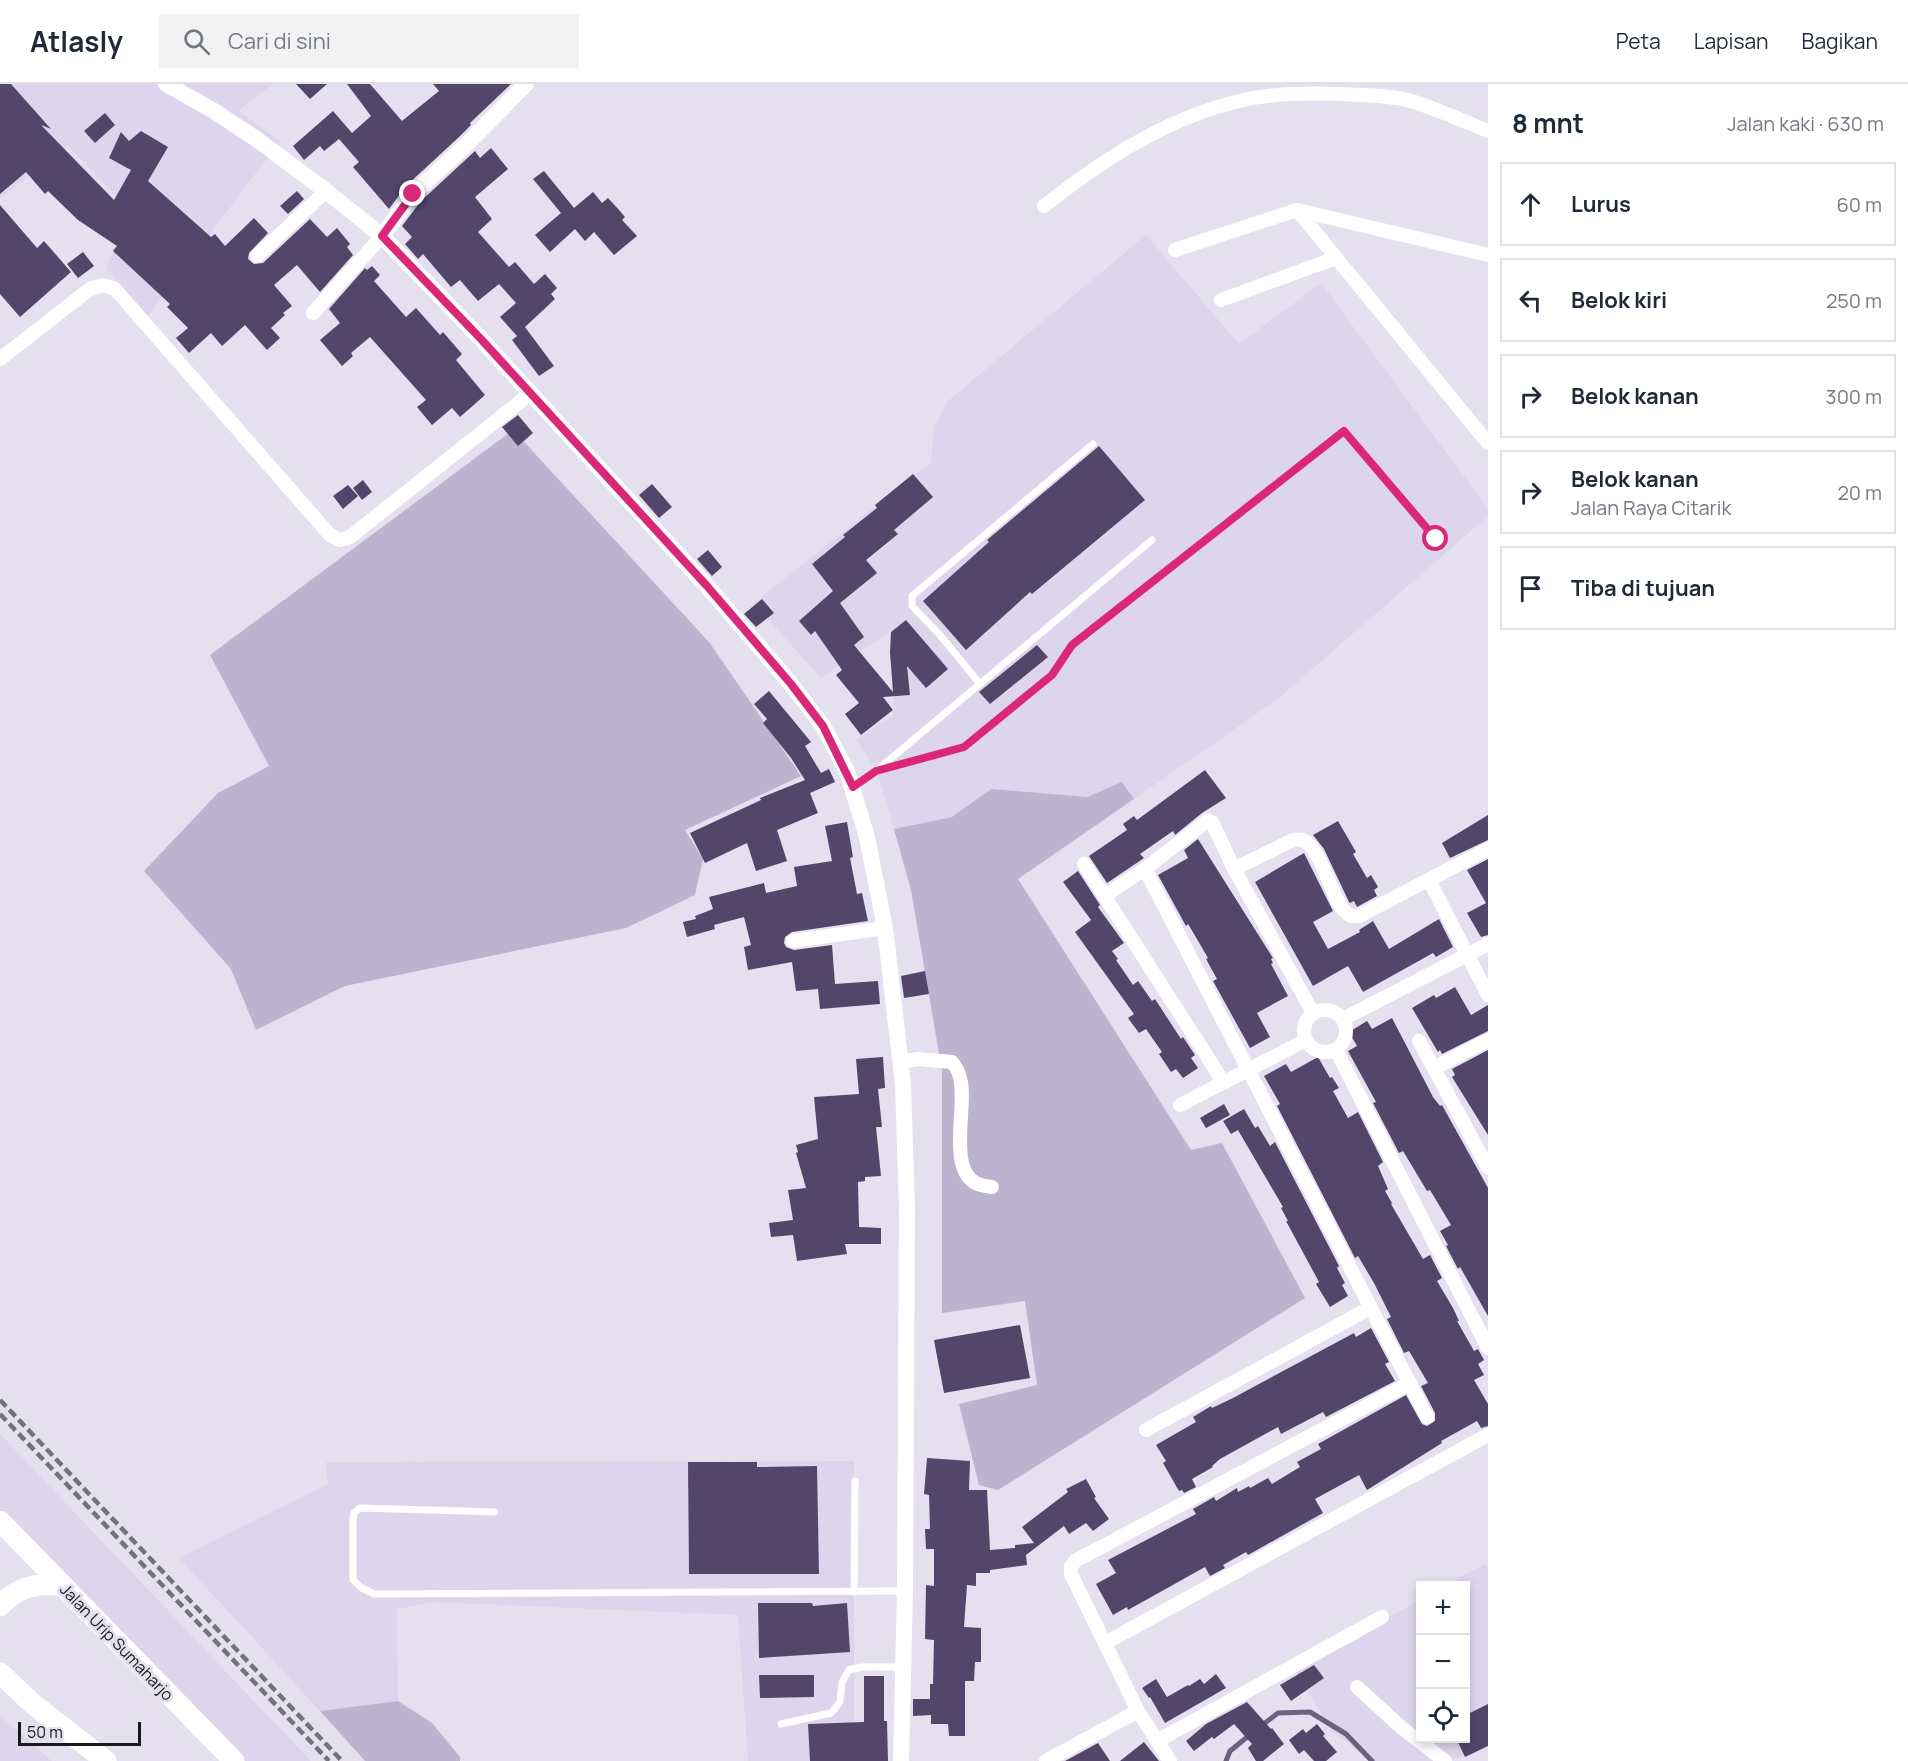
<!DOCTYPE html>
<html lang="id">
<head>
<meta charset="utf-8">
<style>
  :root { --surface:#fff; --page:#f2f2f3; --text:#1f2937; --muted:#747a83; --line:#e0e1e3 }
  body { margin:0; font-family:Manrope,sans-serif; background:var(--page); color:var(--text) }
  .controls { position:absolute; right:18px; bottom:18px; display:grid; overflow:hidden; border-radius:0px; box-shadow:0 3px 9px #0003 }
  .controls button { width:54px; height:54px; display:grid; place-items:center; padding:0; border:0; border-bottom:2px solid var(--line); background:var(--surface); color:var(--text); font:30px sans-serif }
  .scale { position:absolute; left:18px; bottom:15px; width:123px; box-sizing:border-box; padding-left:6px; border:3px solid #19181d; border-top:0; font-size:16px; line-height:21px; white-space:nowrap; color:#19181d; -webkit-text-stroke:4px #e4e0f0; paint-order:stroke }
  .stop { position:absolute; width:18px; height:18px; margin:-14px; border:4px solid #db2777; border-radius:50%; background:#fff }
  .stop.end { background:#db2777; border-color:#fff; box-shadow:0 2px 6px #0008 }
  .list { margin:0; padding:0; list-style:none }
  h2 { display:flex; justify-content:space-between; align-items:center; height:78px; margin:0; padding:0 24px; font-size:26px }
  h2 small { font-size:20px; font-weight:400; color:var(--muted) }
  .list li { display:grid; grid-template-columns:39px 1fr auto; gap:18px; align-items:center; box-sizing:border-box; height:84px; margin:0 12px 12px; padding:0 12px; border:2px solid var(--line); border-radius:0px }
  .list b { display:block; font-size:22px; white-space:nowrap }
  .list p { margin:0; font-size:20px; white-space:nowrap; color:var(--muted) }
  .list em { font-size:20px; font-style:normal; color:var(--muted) }
  .icon { flex:none; width:33px; height:33px; fill:none; stroke:currentColor; stroke-width:2; stroke-linecap:round; stroke-linejoin:round }
  .map { position:relative; flex:none; width:1488px; height:1677px; overflow:hidden }
  header { display:flex; align-items:center; gap:36px; box-sizing:border-box; height:84px; padding:0 30px; background:var(--surface); border-bottom:2px solid var(--line) }
  header strong { font-size:28px }
  nav { display:flex; gap:33px; margin-inline-start:auto; font-size:21px }
  .search { width:420px; height:54px; background:var(--page); display:flex; align-items:center; gap:15px; box-sizing:border-box; padding:0 21px; border-radius:0px; color:var(--muted); font-size:22px }
  main { display:flex }
  aside { flex:1; background:var(--surface) }
  .map>svg:first-child { display:block }
  .built { fill:#dcd5ec }
  .green { fill:#bcb4ce }
  .lines { fill:none; stroke-linecap:round; stroke-linejoin:round }
  .stream { stroke:#6a627e; stroke-width:5 }
  .building { fill:#52466a }
  .service { stroke:#fff; stroke-width:7 }
  .minor { stroke:#fff; stroke-width:14 }
  .tertiary { stroke:#fff; stroke-width:16 }
  .trunk { stroke:#fff; stroke-width:21 }
  .rail { stroke:#73717b; stroke-width:4.5; stroke-dasharray:9 4.5; stroke-linecap:butt }
  .route { stroke:#db2777; stroke-width:8 }
  .labels { text-anchor:middle; dominant-baseline:central; stroke-width:6; stroke-linejoin:round; paint-order:stroke }
  .street-label { font-size:16px; fill:#19181d; stroke:#e4e0f0 }
</style>
</head>
<body>
<header>
<strong>Atlasly</strong>
<div class="search"><svg class="icon" aria-label="search" viewBox="0 0 24 24"><circle cx="10" cy="10" r="6"/><path d="M15 15l6 6"/></svg>Cari di sini</div>
<nav><a>Peta</a><a>Lapisan</a><a>Bagikan</a></nav>
</header>
<main>
<div class="map">
<svg width="1488" height="1677" viewBox="0 0 1488 1677">
  <rect width="100%" height="100%" fill="#e4e0f0"/>
  <g class="built">
    <polygon points="0,0 273,0 238,27 280,57 148,232 106,184 129,126 67,61 0,115"/>
    <polygon points="1146,151 1239,260 1321,199 1488,425 1488,432 1279,614 1134,715 1122,698 1087,713 991,705 952,733 894,745 877,687 856,656 893,631 898,542 821,594 754,519 931,378 934,343 948,317"/>
    <polygon points="0,1350 311,1677 237,1677 0,1428"/>
    <polygon points="854,1377 854,1677 748,1677 738,1531 434,1518 397,1525 398,1617 320,1627 179,1474 328,1400 326,1378"/>
    <polygon points="1485,1480 1488,1484 1488,1658 1451,1677 1371,1677 1331,1646 1295,1585 1420,1516 1420,1654 1466,1654 1466,1502 1446,1501"/>
    <polygon points="0,1632 52,1677 0,1677"/>
  </g>
  <g class="green">
    <polygon points="513,346 709,558 801,692 685,746 703,775 695,811 626,844 345,902 256,946 231,885 144,787 218,709 269,682 210,571"/>
    <polygon points="1122,698 1134,715 1018,795 1191,1066 1222,1059 1305,1214 998,1406 979,1401 959,1320 1037,1301 1025,1217 942,1229 942,987 911,806 894,745 952,733 991,705 1087,713"/>
    <polygon points="398,1617 432,1639 460,1673 460,1677 365,1677 320,1627"/>
  </g>
  <g class="lines">
    <g class="stream">
      <polyline points="1261,1642 1278,1629 1310,1628 1346,1650 1372,1677"/>
      <polyline points="1226,1677 1230,1667 1251,1650"/>
    </g>
  </g>
  <g class="building">
    <polygon points="0,0 11,0 51,45 41,41 114,116 131,86 109,74 121,48 129,57 141,47 168,63 148,97 211,153 215,150 225,162 254,134 268,149 249,169 248,175 254,180 263,179 310,135 327,153 337,144 350,160 347,163 353,171 320,208 297,181 274,201 292,222 283,229 285,231 271,244 280,254 267,266 245,241 222,262 211,249 189,269 176,254 188,244 167,223 170,220 113,167 117,162 78,136 48,107 45,110 26,88 0,110"/>
    <polygon points="296,0 327,0 310,15"/>
    <polygon points="347,0 370,0 402,37 439,7 433,0 511,0 470,39 471,41 459,53 406,102 389,125 353,83 359,78 339,55 324,67 320,62 304,76 293,62 333,27 352,49 371,32"/>
    <polygon points="105,29 115,41 95,59 84,47"/>
    <polygon points="491,64 508,85 475,113 492,135 478,148 509,183 515,178 534,200 545,190 557,204 551,210 555,215 525,243 554,282 539,292 512,256 517,252 500,233 516,219 499,200 478,217 460,196 451,203 423,170 418,175 405,160 412,153 402,142 421,117 475,67 480,74"/>
    <polygon points="544,87 574,124 593,108 602,119 608,114 619,126 625,133 622,136 637,152 614,171 594,148 585,157 575,145 550,168 535,151 561,129 533,95"/>
    <polygon points="297,107 304,115 288,130 280,122"/>
    <polygon points="0,121 37,164 44,157 71,188 20,233 0,210"/>
    <polygon points="83,168 94,182 78,194 67,180"/>
    <polygon points="372,182 380,191 374,197 406,233 416,224 440,251 443,248 462,270 456,276 485,311 460,333 452,324 432,341 417,323 426,316 370,253 351,269 353,272 342,282 320,256 340,239 329,225 365,184 367,186"/>
    <polygon points="518,331 533,349 518,362 502,343"/>
    <polygon points="1099,362 1145,416 1032,510 1030,508 966,566 923,517 989,458 987,456"/>
    <polygon points="913,390 933,413 894,446 898,450 866,476 877,489 840,519 864,553 854,561 893,608 890,568 891,548 906,536 948,585 926,604 907,582 910,611 883,613 893,626 861,651 845,630 859,619 836,591 842,586 815,547 811,551 799,537 833,507 812,480 845,453 843,451 877,424 875,421"/>
    <polygon points="363,396 372,408 362,416 353,404"/>
    <polygon points="652,400 672,423 659,434 639,411"/>
    <polygon points="348,401 358,412 343,425 333,412"/>
    <polygon points="708,466 722,483 712,492 697,475"/>
    <polygon points="762,515 774,529 756,543 744,530"/>
    <polygon points="1037,561 1048,573 990,620 979,608"/>
    <polygon points="769,607 811,658 805,662 821,689 829,685 835,698 810,709 818,729 777,746 787,777 756,787 747,759 705,779 690,749 761,716 760,714 805,696 791,674 763,639 767,635 754,620"/>
    <polygon points="1205,686 1226,714 1202,729 1175,751 1173,747 1140,770 1144,774 1107,799 1089,772 1127,746 1123,740 1134,732 1137,736"/>
    <polygon points="1488,731 1488,756 1450,774 1442,759"/>
    <polygon points="1338,737 1356,768 1353,770 1367,794 1371,791 1378,803 1374,806 1377,812 1357,823 1354,817 1350,819 1349,818 1324,765 1313,751"/>
    <polygon points="847,738 853,773 850,774 857,810 862,809 868,837 792,848 785,853 784,859 786,863 794,866 832,861 835,900 878,897 880,920 820,925 818,905 796,907 792,878 748,886 744,863 751,861 744,833 714,841 715,845 687,853 683,838 696,835 695,832 713,825 709,813 764,799 766,809 797,802 794,783 832,777 825,742"/>
    <polygon points="1198,755 1266,863 1273,874 1271,875 1273,879 1271,880 1288,912 1257,929 1270,953 1250,964 1213,897 1217,895 1206,875 1208,874 1194,850 1188,840 1186,842 1158,791 1188,774 1184,766"/>
    <polygon points="1304,769 1333,827 1313,838 1328,865 1360,848 1359,846 1373,837 1389,865 1439,835 1453,863 1436,873 1433,869 1363,908 1348,882 1313,902 1255,798"/>
    <polygon points="1488,775 1488,851 1481,853 1467,829 1486,819 1467,786"/>
    <polygon points="1078,787 1100,821 1098,823 1124,859 1112,867 1118,875 1116,876 1133,901 1138,897 1152,917 1155,915 1181,955 1183,953 1195,971 1191,974 1198,984 1183,994 1176,985 1171,988 1159,970 1162,968 1146,945 1139,949 1128,934 1134,930 1075,848 1091,836 1063,798"/>
    <polygon points="925,887 929,910 904,914 901,892"/>
    <polygon points="1455,903 1471,931 1488,921 1488,947 1442,970 1440,966 1438,968 1412,924 1434,911 1436,914"/>
    <polygon points="1392,934 1433,1013 1440,1022 1442,1021 1488,1104 1488,1232 1460,1183 1458,1185 1446,1162 1448,1161 1440,1147 1451,1141 1430,1106 1427,1107 1403,1067 1399,1069 1373,1019 1376,1018 1348,967 1357,962 1349,948 1367,937 1372,945"/>
    <polygon points="1488,966 1488,1051 1452,993 1455,991 1452,985"/>
    <polygon points="883,973 885,1004 878,1005 882,1043 876,1043 881,1092 865,1093 865,1097 858,1098 859,1143 881,1144 881,1160 845,1160 847,1170 797,1177 793,1151 771,1153 769,1139 793,1136 788,1106 806,1104 796,1069 798,1068 796,1061 818,1055 814,1013 859,1010 856,975"/>
    <polygon points="1318,973 1330,994 1332,993 1339,1004 1333,1007 1348,1034 1358,1028 1383,1078 1378,1082 1388,1105 1385,1107 1392,1119 1391,1120 1423,1175 1430,1171 1442,1194 1437,1197 1453,1224 1459,1237 1457,1237 1474,1267 1478,1265 1484,1276 1478,1280 1484,1291 1474,1296 1488,1320 1488,1342 1481,1344 1477,1337 1441,1357 1442,1359 1367,1406 1359,1391 1315,1415 1323,1429 1248,1471 1246,1468 1223,1481 1225,1484 1210,1492 1205,1483 1128,1526 1127,1523 1113,1531 1096,1500 1116,1489 1108,1476 1196,1430 1193,1425 1214,1413 1216,1417 1237,1404 1238,1408 1249,1402 1250,1404 1268,1394 1272,1400 1300,1383 1297,1378 1321,1365 1318,1360 1406,1311 1422,1340 1427,1342 1435,1337 1435,1329 1421,1302 1428,1299 1409,1267 1404,1269 1387,1235 1391,1233 1374,1199 1358,1172 1355,1174 1277,1022 1280,1020 1264,992 1286,980 1291,988"/>
    <polygon points="1224,1020 1230,1031 1206,1044 1200,1034"/>
    <polygon points="1244,1025 1255,1044 1258,1042 1270,1062 1275,1058 1339,1182 1337,1184 1345,1199 1342,1201 1348,1212 1330,1223 1316,1200 1319,1198 1286,1137 1288,1137 1281,1124 1283,1123 1238,1046 1231,1050 1223,1037"/>
    <polygon points="1020,1241 1030,1294 944,1309 934,1256"/>
    <polygon points="1371,1244 1389,1278 1385,1280 1395,1297 1326,1333 1323,1328 1281,1350 1278,1343 1220,1375 1212,1382 1213,1383 1192,1395 1196,1403 1184,1409 1182,1406 1179,1407 1163,1379 1166,1377 1156,1361 1196,1338 1193,1333 1211,1322 1212,1324 1233,1314 1354,1249 1356,1253"/>
    <polygon points="927,1374 970,1377 969,1406 987,1406 990,1466 1015,1464 1015,1461 1034,1459 1022,1443 1068,1408 1066,1405 1086,1395 1096,1413 1094,1414 1109,1435 1093,1447 1086,1439 1069,1450 1064,1442 1026,1471 1027,1481 990,1486 990,1489 976,1489 976,1502 967,1501 964,1543 981,1544 981,1578 975,1578 974,1597 965,1597 965,1652 949,1652 948,1640 931,1640 931,1631 913,1632 913,1615 930,1615 930,1600 933,1600 934,1556 925,1555 926,1501 934,1502 934,1465 926,1465 925,1445 930,1445 929,1411 924,1410"/>
    <polygon points="688,1378 757,1378 757,1383 817,1382 819,1490 689,1490"/>
    <polygon points="758,1519 812,1519 813,1522 847,1519 850,1568 759,1574"/>
    <polygon points="1314,1581 1324,1594 1291,1617 1280,1601"/>
    <polygon points="1216,1590 1226,1604 1165,1639 1150,1613 1149,1614 1142,1604 1156,1595 1167,1613 1188,1601 1189,1602 1200,1595 1204,1600"/>
    <polygon points="759,1591 814,1591 814,1613 760,1614"/>
    <polygon points="864,1592 884,1592 884,1637 887,1637 888,1677 810,1677 808,1640 864,1638"/>
    <polygon points="1247,1618 1271,1645 1272,1644 1284,1660 1263,1677 1256,1677 1248,1664 1252,1660 1234,1640 1214,1655 1212,1653 1194,1667 1186,1657 1206,1640"/>
    <polygon points="1488,1620 1488,1662 1465,1673 1456,1654 1466,1654 1466,1631"/>
    <polygon points="1317,1640 1325,1650 1323,1652 1337,1668 1326,1677 1314,1677 1304,1666 1299,1670 1289,1656 1303,1645 1306,1649"/>
    <polygon points="1144,1658 1159,1677 1120,1677"/>
    <polygon points="1098,1659 1110,1677 1065,1677"/>
  </g>
  <g class="lines">
    <g class="service">
      <polyline points="980,600 940,551 912,522 912,512 1093,360"/>
      <polyline points="876,687 964,663 1052,591 1072,561 1344,347 1436,455"/>
      <polyline points="853,703 876,687 1152,456"/>
      <polyline points="495,1428 360,1424 354,1429 353,1436 353,1496 362,1504 374,1510 905,1507"/>
      <polyline points="854,1508 855,1397"/>
      <polyline points="781,1640 831,1629 840,1618 842,1598 849,1586 862,1583 903,1583"/>
    </g>
    <g class="minor">
      <path d="M1044 122C1105 74 1171 31 1248 15 1278 9 1309 9 1339 10 1362 11 1389 11 1411 17 1437 25 1463 37 1488 47"/>
      <polyline points="1297,126 1488,359"/>
      <polyline points="1175,166 1297,126 1488,171"/>
      <polyline points="257,172 326,107"/>
      <polyline points="1221,216 1336,174"/>
      <polyline points="313,229 382,152"/>
      <polyline points="0,275 90,205 103,201 115,205 330,451 340,456 350,453 531,309"/>
      <polyline points="1084,780 1224,999"/>
      <polyline points="1145,785 1427,1333"/>
      <path d="M1234 785 1293 756C1296 756 1299 755 1302 756 1323 763 1332 822 1349 831 1352 832 1356 832 1359 832L1488 765"/>
      <polyline points="1429,796 1488,911"/>
      <polyline points="1104,812 1145,785 1208,736 1212,738 1234,785 1313,929"/>
      <polyline points="793,857 885,844"/>
      <circle cx="1325" cy="947" r="21"/>
      <polyline points="1343,935 1488,860"/>
      <polyline points="1419,957 1488,1084"/>
      <polyline points="1336,966 1488,1264"/>
      <path d="M901 978 918 975 952 978C956 983 959 988 960 994 968 1021 946 1087 978 1100 982 1102 988 1102 992 1103"/>
      <polyline points="1434,984 1488,956"/>
      <polyline points="1180,1021 1306,956"/>
      <polyline points="1146,1346 1370,1224"/>
      <polyline points="1105,1559 1488,1351"/>
      <polyline points="1357,1603 1402,1644 1445,1677"/>
      <polyline points="1157,1657 1382,1533"/>
      <polyline points="1046,1677 1138,1627"/>
      <polyline points="1170,1677 1138,1627 1071,1490 1071,1483 1075,1477 1410,1299"/>
    </g>
    <g class="tertiary">
      <polyline points="166,0 214,27 255,54 326,107 382,152 480,254 707,502 791,600 823,642 847,687 867,753 885,844 903,1000 907,1124 905,1507 901,1677"/>
      <polyline points="382,152 413,110 466,61 526,0"/>
    </g>
    <g class="trunk">
      <polyline points="0,1437 234,1677"/>
      <path d="M0 1522C17 1503 37 1498 62 1502"/>
      <polyline points="0,1589 33,1620 106,1677"/>
    </g>
    <g class="rail">
      <polyline points="0,1316 342,1677"/>
      <polyline points="0,1330 329,1677"/>
    </g>
  </g>
  <g class="lines">
    <polyline class="route" points="413,110 382,152 480,254 707,502 791,600 823,642 853,703 876,687 964,663 1052,591 1072,561 1344,347 1436,455"/>
  </g>
  <g class="labels">
    <g class="street-label">
      <text transform="translate(117 1558) rotate(46)">Jalan Urip Sumaharjo</text>
    </g>
  </g>
</svg>
<div class="controls">
<button>+</button>
<button>−</button>
<button><svg class="icon" aria-label="locate" viewBox="0 0 24 24"><circle cx="12" cy="12" r="6"/><path d="M12 2v4M12 18v4M2 12h4M18 12h4"/></svg></button>
</div>
<div class="scale">50 m</div>
<div class="stop" style="left:1436px;top:455px"></div>
<div class="stop end" style="left:413px;top:110px"></div>
</div>
<aside>
<h2>8 mnt<small>Jalan kaki · 630 m</small></h2>
<ul class="list">
<li><svg class="icon" aria-label="ahead" viewBox="0 0 24 24"><path d="M12 20V5M6 11l6-6 6 6"/></svg><div><b>Lurus</b></div><em>60 m</em></li>
<li><svg class="icon" aria-label="left" viewBox="0 0 24 24"><path d="M17 20v-9H6M10 6l-5 5 5 5"/></svg><div><b>Belok kiri</b></div><em>250 m</em></li>
<li><svg class="icon" aria-label="right" viewBox="0 0 24 24"><path d="M7 20v-9h11M14 6l5 5-5 5"/></svg><div><b>Belok kanan</b></div><em>300 m</em></li>
<li><svg class="icon" aria-label="right" viewBox="0 0 24 24"><path d="M7 20v-9h11M14 6l5 5-5 5"/></svg><div><b>Belok kanan</b><p>Jalan Raya Citarik</p></div><em>20 m</em></li>
<li><svg class="icon" aria-label="arrive" viewBox="0 0 24 24"><path d="M6 21V4h12l-3 4 3 4H6"/></svg><div><b>Tiba di tujuan</b></div></li>
</ul>
</aside>
</main>
</body>
</html>
